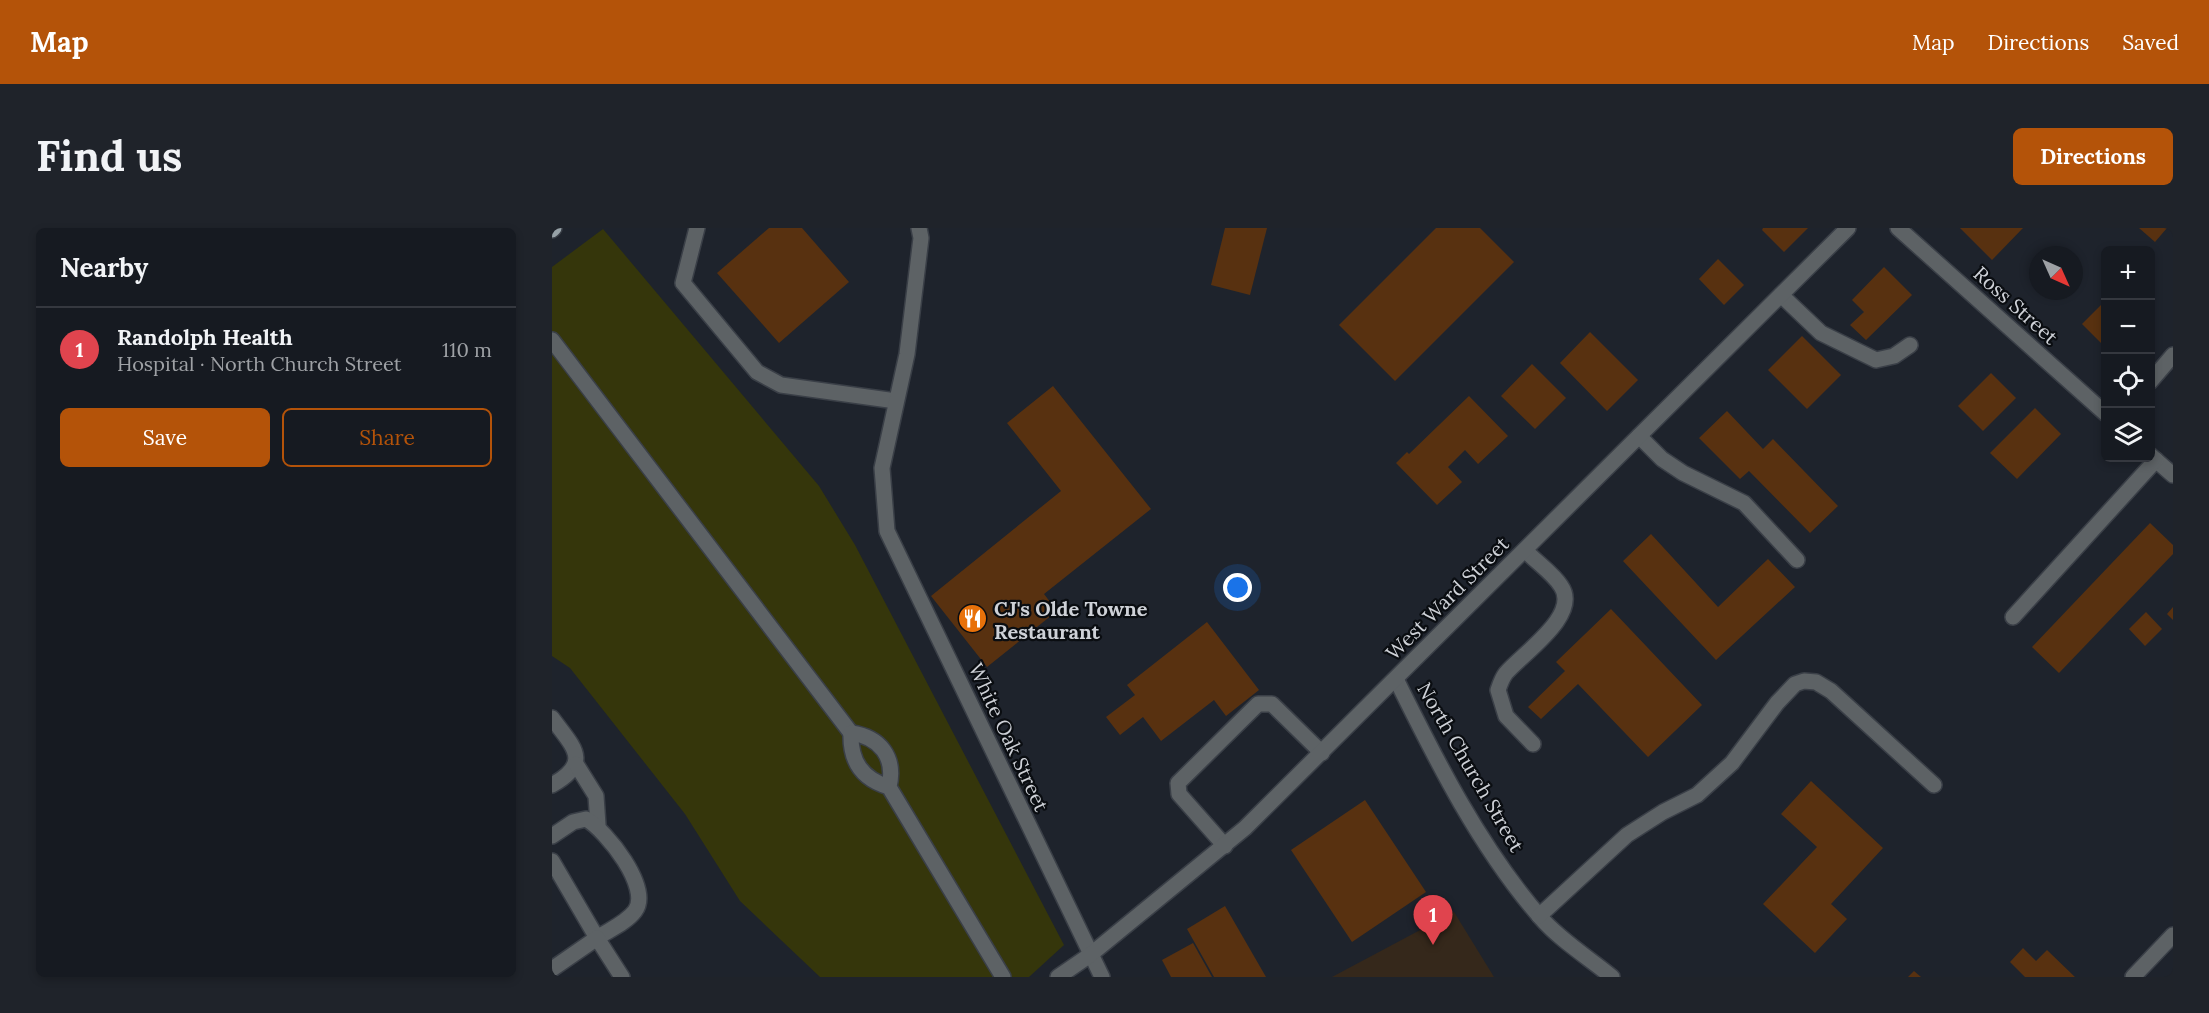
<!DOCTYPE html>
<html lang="en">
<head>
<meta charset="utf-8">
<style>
  :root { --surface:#161a21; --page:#1f232a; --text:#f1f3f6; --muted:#9ea1a5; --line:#35383f; --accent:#b45309 }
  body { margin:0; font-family:Lora,serif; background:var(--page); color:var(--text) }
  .controls { position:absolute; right:18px; top:18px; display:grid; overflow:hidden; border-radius:9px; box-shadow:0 3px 9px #0003 }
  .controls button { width:54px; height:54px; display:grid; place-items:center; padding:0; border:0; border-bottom:2px solid var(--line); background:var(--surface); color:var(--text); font:30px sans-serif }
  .compass { position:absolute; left:1477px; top:18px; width:54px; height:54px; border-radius:50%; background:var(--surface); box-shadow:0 3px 9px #0003; rotate:135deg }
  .you { position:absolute; left:686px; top:360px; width:21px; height:21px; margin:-15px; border:4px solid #fff; border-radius:50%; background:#1a73e8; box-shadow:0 0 0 9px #1a73e833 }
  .badge { display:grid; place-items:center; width:39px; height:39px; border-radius:50%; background:var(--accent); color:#fff; font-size:20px; font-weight:700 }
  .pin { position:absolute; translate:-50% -50px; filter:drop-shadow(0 2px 3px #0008) }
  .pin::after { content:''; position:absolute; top:32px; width:21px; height:18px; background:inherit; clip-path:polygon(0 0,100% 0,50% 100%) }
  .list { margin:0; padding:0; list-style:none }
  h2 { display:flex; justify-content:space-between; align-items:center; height:78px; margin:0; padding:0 24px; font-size:26px }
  h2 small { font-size:20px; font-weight:400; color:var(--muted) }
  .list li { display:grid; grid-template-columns:39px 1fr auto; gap:18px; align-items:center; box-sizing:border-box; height:84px; padding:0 24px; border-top:2px solid var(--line) }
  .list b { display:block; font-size:22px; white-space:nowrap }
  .list p { margin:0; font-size:20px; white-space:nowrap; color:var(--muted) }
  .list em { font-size:20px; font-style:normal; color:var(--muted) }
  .actions { display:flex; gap:12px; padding:18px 24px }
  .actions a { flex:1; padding:14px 0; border:2px solid var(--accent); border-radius:9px; text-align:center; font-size:21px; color:var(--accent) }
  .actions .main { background:var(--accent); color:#fff }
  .icon { flex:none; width:33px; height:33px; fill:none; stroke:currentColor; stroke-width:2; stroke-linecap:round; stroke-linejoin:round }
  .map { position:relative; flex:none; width:1621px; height:749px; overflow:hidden; border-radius:9px }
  header { display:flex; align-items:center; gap:36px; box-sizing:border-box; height:84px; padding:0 30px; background:var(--accent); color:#fff }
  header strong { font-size:28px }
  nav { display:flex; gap:33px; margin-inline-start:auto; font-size:21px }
  .intro { display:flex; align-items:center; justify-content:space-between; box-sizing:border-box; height:144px; padding:0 36px }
  h1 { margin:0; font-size:42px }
  .button { padding:15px 27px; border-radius:9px; background:var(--accent); color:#fff; font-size:21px; font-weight:700 }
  main { display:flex; gap:36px; padding:0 36px }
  aside { flex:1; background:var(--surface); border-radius:9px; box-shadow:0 3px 9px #0003 }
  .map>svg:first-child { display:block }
  .education { fill:#35281b }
  .green { fill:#35360b }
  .building { fill:#583110 }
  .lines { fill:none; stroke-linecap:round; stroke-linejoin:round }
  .minor-casing { stroke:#3a3f47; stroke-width:18 }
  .major-casing { stroke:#3a3f47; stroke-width:18 }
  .minor { stroke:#5d6265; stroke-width:15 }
  .major { stroke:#96a1a7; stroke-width:15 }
  .labels { text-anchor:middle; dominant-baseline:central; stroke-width:4.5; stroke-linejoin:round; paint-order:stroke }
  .street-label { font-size:20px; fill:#ced1d7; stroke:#0a0d11 }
  .poi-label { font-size:20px; font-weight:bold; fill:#ced1d7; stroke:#0a0d11; text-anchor:start }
</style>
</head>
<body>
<header>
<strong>Map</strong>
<nav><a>Map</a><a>Directions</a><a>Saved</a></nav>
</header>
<div class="intro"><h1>Find us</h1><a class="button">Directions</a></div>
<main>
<aside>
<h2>Nearby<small></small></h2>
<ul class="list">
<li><span class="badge" style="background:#e0444e">1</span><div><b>Randolph Health</b><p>Hospital · North Church Street</p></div><em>110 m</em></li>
</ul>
<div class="actions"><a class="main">Save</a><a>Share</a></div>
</aside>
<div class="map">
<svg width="1621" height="749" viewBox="0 0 1621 749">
  <rect width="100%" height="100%" fill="#1e232c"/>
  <polygon class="education" points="902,684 942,749 780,749"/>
  <polygon class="green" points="51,1 267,258 303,317 512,717 477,749 268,749 188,673 133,586 18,440 0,428 0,39"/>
  <g class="building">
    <polygon points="217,0 250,0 297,54 227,115 165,45"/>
    <polygon points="673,0 715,0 698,67 659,57"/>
    <polygon points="884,0 928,0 962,34 843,153 787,97"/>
    <polygon points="1211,0 1256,0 1232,24 1210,2"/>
    <polygon points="1408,0 1471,0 1440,32"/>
    <polygon points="1587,0 1615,0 1603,14"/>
    <polygon points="1166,31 1192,57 1172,77 1147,51"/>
    <polygon points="1332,39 1360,67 1314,112 1298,97 1312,84 1300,72"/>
    <polygon points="1554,72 1554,120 1530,96"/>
    <polygon points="1038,104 1086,152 1055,183 1008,135"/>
    <polygon points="1250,108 1289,147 1255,181 1216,142"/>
    <polygon points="980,136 1014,170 983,201 949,168"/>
    <polygon points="1439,145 1464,170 1431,203 1406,178"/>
    <polygon points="501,158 599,281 492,366 505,383 435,439 379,368 509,263 455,195"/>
    <polygon points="917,168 956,208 926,236 913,222 896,239 910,254 885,277 844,235 855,224 857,226"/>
    <polygon points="1483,180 1509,206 1465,251 1438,225"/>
    <polygon points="1175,183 1211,221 1221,211 1286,278 1258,305 1197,243 1188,251 1147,210"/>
    <polygon points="1598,295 1621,317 1621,326 1507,445 1480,419"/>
    <polygon points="1099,306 1166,379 1216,331 1243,359 1164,432 1071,333"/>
    <polygon points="1621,379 1621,392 1615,386"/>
    <polygon points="1059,381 1150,477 1096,529 1026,456 989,491 976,479 1013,443 1004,434"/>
    <polygon points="1594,384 1610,401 1593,418 1577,401"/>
    <polygon points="655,394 707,462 674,488 662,472 609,513 591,489 568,507 554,489 583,467 575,457"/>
    <polygon points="1259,553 1331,620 1279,676 1295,691 1263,725 1211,676 1265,619 1229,586"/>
    <polygon points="813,572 874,664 800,714 739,622"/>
    <polygon points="673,678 714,749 662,749 635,701"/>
    <polygon points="641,715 660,749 619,749 610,732"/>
    <polygon points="1471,720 1484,733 1495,722 1523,749 1473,749 1458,734"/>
    <polygon points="1362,743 1369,749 1356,749"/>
  </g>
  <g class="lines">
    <defs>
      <g id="minor">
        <polyline points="145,0 131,55 205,144 229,157 344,173"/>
        <polyline points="367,0 369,10 355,126 330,240 335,303 550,749"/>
        <polyline points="1346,0 1554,186"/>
        <polyline points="1229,67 1269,105 1324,132 1342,128 1358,117"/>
        <polyline points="0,112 299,505"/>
        <polyline points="1598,154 1621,127"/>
        <polyline points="1087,208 1110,231 1131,245 1192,275 1245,332"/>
        <polyline points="1598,227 1621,247"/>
        <path d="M973 322C984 334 1001 345 1009 358 1029 387 971 425 954 445 950 450 948 456 946 462L954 488 981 516"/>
        <polyline points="1461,389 1604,232"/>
        <path d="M844 451C885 534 928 620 989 690 1008 712 1037 730 1060 749"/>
        <path d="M0 490C21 519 41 534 0 557"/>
        <polyline points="24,536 44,568 46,597"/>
        <path d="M337 559C344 529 328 509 299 505 298 533 310 551 337 559L451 749"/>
        <path d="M0 608 21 594 34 591C54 602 100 660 83 683 74 695 57 702 45 710L0 633"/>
        <polyline points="673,618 627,566 626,555 706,476 720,476 770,525"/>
        <polyline points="987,688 1075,607 1111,584 1145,567 1180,535 1225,475 1243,456 1252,453 1264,454 1279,463 1382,557"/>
        <polyline points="0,741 45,710 70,749"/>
        <polyline points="506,749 538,727 693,600 1296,0"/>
        <polyline points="1581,749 1621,707"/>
      </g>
      <polyline id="major" points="0,2 2,0"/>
    </defs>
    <use href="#minor" class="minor-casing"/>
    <use href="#major" class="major-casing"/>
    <use href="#minor" class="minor"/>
    <use href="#major" class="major"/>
  </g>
  <defs>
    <symbol id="restaurant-disc" viewBox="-11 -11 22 22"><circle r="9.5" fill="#e8710a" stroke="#0a0d11"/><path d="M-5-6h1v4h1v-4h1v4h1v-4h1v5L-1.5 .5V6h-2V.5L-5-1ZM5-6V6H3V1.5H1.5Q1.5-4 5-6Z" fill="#fff"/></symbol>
  </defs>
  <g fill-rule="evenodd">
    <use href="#restaurant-disc" x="404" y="374" width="33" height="33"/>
  </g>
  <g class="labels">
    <g class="street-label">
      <text transform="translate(1464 77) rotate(42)">Ross Street</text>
      <text transform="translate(895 370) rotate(-45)">West Ward Street</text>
      <text transform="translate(457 509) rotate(65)">White Oak Street</text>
      <text transform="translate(919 539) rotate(60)">North Church Street</text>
    </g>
    <g class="poi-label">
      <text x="442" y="380">CJ's Olde Towne<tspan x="442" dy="23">Restaurant</tspan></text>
    </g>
  </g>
</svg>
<div class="controls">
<button>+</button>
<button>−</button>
<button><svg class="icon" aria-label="locate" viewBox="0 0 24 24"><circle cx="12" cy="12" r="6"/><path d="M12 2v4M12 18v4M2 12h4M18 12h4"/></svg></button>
<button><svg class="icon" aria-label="layers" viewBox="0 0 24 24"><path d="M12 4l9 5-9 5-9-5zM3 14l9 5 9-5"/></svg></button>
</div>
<svg class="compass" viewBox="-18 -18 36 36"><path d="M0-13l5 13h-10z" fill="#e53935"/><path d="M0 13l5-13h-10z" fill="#9ea1a5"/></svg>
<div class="you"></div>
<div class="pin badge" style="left:881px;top:717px;background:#e0444e">1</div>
</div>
</main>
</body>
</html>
